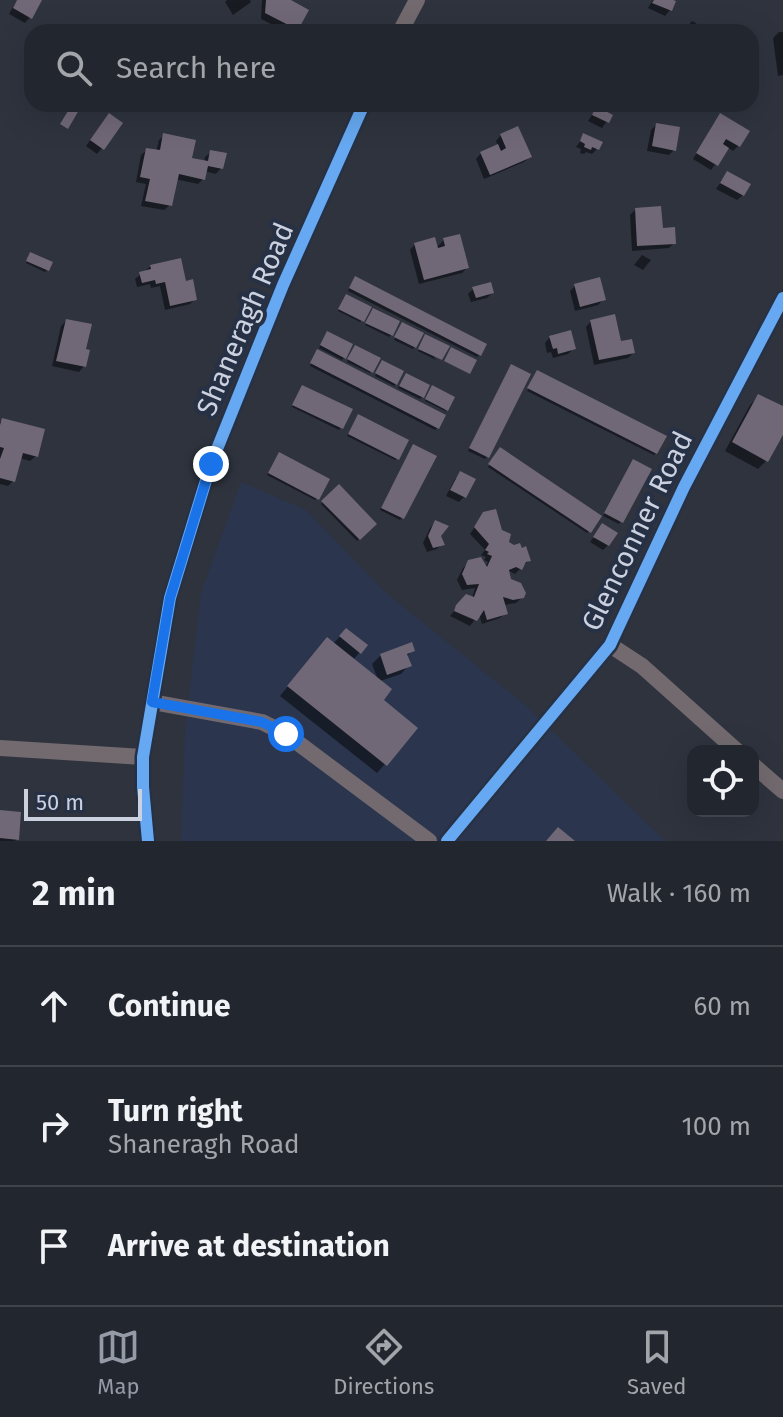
<!DOCTYPE html>
<html lang="en">
<head>
<meta charset="utf-8">
<style>
  :root { --surface:#22262e; --page:#2a2e36; --text:#f1f3f6; --muted:#a2a5aa; --line:#3f434a; --accent:#949aa6 }
  body { margin:0; font-family:"Fira Sans",sans-serif; background:var(--page); color:var(--text) }
  .controls { position:absolute; right:24px; bottom:24px; display:grid; overflow:hidden; border-radius:16px; box-shadow:0 8px 32px #0002 }
  .controls button { width:72px; height:72px; display:grid; place-items:center; padding:0; border:0; border-bottom:2px solid var(--line); background:var(--surface); color:var(--text); font:40px sans-serif }
  .scale { position:absolute; left:24px; bottom:20px; width:118px; box-sizing:border-box; padding-left:8px; border:4px solid #cbd1de; border-top:0; font-size:22px; line-height:28px; white-space:nowrap; color:#cbd1de; -webkit-text-stroke:6px #273145; paint-order:stroke }
  .stop { position:absolute; width:24px; height:24px; margin:-18px; border:6px solid #1a73e8; border-radius:50%; background:#fff }
  .stop.end { background:#1a73e8; border-color:#fff; box-shadow:0 2px 8px #0008 }
  .list { margin:0; padding:0; list-style:none }
  h2 { display:flex; justify-content:space-between; align-items:center; height:104px; margin:0; padding:0 32px; font-size:34px }
  h2 small { font-size:26px; font-weight:400; color:var(--muted) }
  .list li { display:grid; grid-template-columns:52px 1fr auto; gap:24px; align-items:center; box-sizing:border-box; height:120px; padding:0 32px; border-top:2px solid var(--line) }
  .list b { display:block; font-size:30px; white-space:nowrap }
  .list p { margin:0; font-size:26px; white-space:nowrap; color:var(--muted) }
  .list em { font-size:26px; font-style:normal; color:var(--muted) }
  .icon { flex:none; width:44px; height:44px; fill:none; stroke:currentColor; stroke-width:2; stroke-linecap:round; stroke-linejoin:round }
  .map { position:relative; flex:none; width:783px; height:841px; overflow:hidden }
  .search { position:absolute; background:var(--surface); box-shadow:0 8px 32px #0002; left:24px; right:24px; top:24px; height:88px; display:flex; align-items:center; gap:20px; box-sizing:border-box; padding:0 28px; border-radius:24px; color:var(--muted); font-size:30px }
  .sheet { height:464px; background:var(--surface) }
  nav { display:flex; justify-content:space-around; align-items:center; box-sizing:border-box; height:112px; border-top:2px solid var(--line); background:var(--surface); font-size:22px; color:var(--muted) }
  nav a { display:grid; justify-items:center; gap:4px }
  nav .on { color:var(--accent) }
  .map>svg:first-child { display:block }
  .built { fill:#2b364e }
  .shadow { fill:#0007 }
  .building { fill:#716877 }
  .lines { fill:none; stroke-linecap:round; stroke-linejoin:round }
  .minor { stroke:#726a6f; stroke-width:16 }
  .cycleway-casing { stroke:#273145; stroke-width:17 }
  .cycleway { stroke:#66a8f1; stroke-width:12 }
  .route { stroke:#1a73e8; stroke-width:10 }
  .labels { text-anchor:middle; dominant-baseline:central; stroke-width:8; stroke-linejoin:round; paint-order:stroke }
  .street-label { font-size:28px; fill:#cbd1de; stroke:#273145 }
</style>
</head>
<body>
<div class="map">
<svg width="783" height="841" viewBox="0 0 783 841">
  <rect width="100%" height="100%" fill="#2e333e"/>
  <polygon class="built" points="241,482 306,510 386,593 524,704 665,841 181,841 185,731 201,593"/>
  <g class="shadow">
    <polygon points="17,0 40,0 30,17 25,23 9,14"/>
    <polygon points="227,0 250,0 251,2 233,15 225,2"/>
    <polygon points="262,0 288,0 297,29 294,32 287,32 261,19"/>
    <polygon points="653,0 667,0 670,10 665,16 648,8"/>
    <polygon points="692,21 697,24 692,32 683,32"/>
    <polygon points="779,32 783,32 783,75 778,76 773,38"/>
    <polygon points="215,104 236,104 231,110"/>
    <polygon points="596,109 610,116 602,128 588,121"/>
    <polygon points="104,121 102,148 97,154 86,146"/>
    <polygon points="715,121 739,145 733,151 727,147 711,170 693,159"/>
    <polygon points="656,125 674,150 669,155 647,151 651,130"/>
    <polygon points="164,135 190,160 204,163 205,157 211,152 221,168 216,174 204,171 203,179 198,184 175,179 170,205 164,210 141,206 146,184 136,182 141,155 147,150 156,152 159,140"/>
    <polygon points="501,135 530,157 524,162 484,179 476,159 481,153 498,146 496,141"/>
    <polygon points="584,136 597,149 592,154 586,152 584,154 580,153 581,149 576,147"/>
    <polygon points="727,173 743,195 737,200 716,189"/>
    <polygon points="635,210 661,230 674,243 669,248 632,251 630,215"/>
    <polygon points="444,240 467,268 462,273 419,284 410,250 415,244 436,248"/>
    <polygon points="642,255 651,260 643,270 634,265"/>
    <polygon points="29,256 47,270 45,272 26,263"/>
    <polygon points="151,266 185,283 195,299 190,304 165,310 160,286 151,288 150,284 137,287 135,279"/>
    <polygon points="353,281 479,355 477,357 348,291"/>
    <polygon points="575,286 604,299 598,305 575,311 570,291"/>
    <polygon points="473,289 492,293 487,298 471,302 468,294"/>
    <polygon points="344,298 362,320 360,322 338,311"/>
    <polygon points="371,312 391,335 389,337 365,325"/>
    <polygon points="66,321 84,351 84,366 79,372 52,366 61,326"/>
    <polygon points="591,321 619,344 633,353 628,358 594,365 586,327"/>
    <polygon points="400,327 415,347 413,349 394,340"/>
    <polygon points="326,335 344,358 342,360 319,348"/>
    <polygon points="550,337 573,349 568,354 553,358 551,352 547,353 545,343"/>
    <polygon points="424,339 436,355 434,358 438,361 418,351"/>
    <polygon points="353,349 372,371 370,373 347,362"/>
    <polygon points="316,354 437,428 435,430 310,366"/>
    <polygon points="380,364 396,384 394,386 375,376"/>
    <polygon points="509,368 487,457 485,459 468,451"/>
    <polygon points="535,374 656,453 654,455 527,391"/>
    <polygon points="404,377 422,397 420,399 398,388"/>
    <polygon points="301,389 350,410 339,430 292,407"/>
    <polygon points="430,390 447,409 445,411 425,401"/>
    <polygon points="758,397 783,408 783,430 767,460 758,469 725,451 750,405"/>
    <polygon points="356,419 397,458 395,460 347,436"/>
    <polygon points="3,420 36,456 30,461 20,458 13,481 8,486 0,484 0,422"/>
    <polygon points="412,448 402,518 400,520 380,510"/>
    <polygon points="498,452 589,531 587,533 488,467"/>
    <polygon points="277,457 317,498 315,500 267,475"/>
    <polygon points="632,463 650,470 619,524 603,516"/>
    <polygon points="461,474 473,480 464,497 459,502 446,496 455,479"/>
    <polygon points="338,487 375,524 357,541 321,504"/>
    <polygon points="484,514 506,543 528,561 515,574 507,570 510,580 522,597 516,603 504,605 506,613 500,618 482,624 479,614 470,626 450,616 467,596 472,598 475,588 462,590 457,580 463,568 469,562 485,568 488,562 484,560 486,557 481,555 485,550 470,534"/>
    <polygon points="436,522 442,544 437,549 427,552 423,543 430,528"/>
    <polygon points="602,526 608,545 603,550 590,542"/>
    <polygon points="346,630 360,652 353,660 378,680 372,664 381,655 413,650 406,657 409,665 401,674 380,681 381,700 416,728 377,773 280,696 319,648 333,644"/>
    <polygon points="0,812 17,839 15,841 0,841"/>
  </g>
  <g class="building">
    <polygon points="17,0 42,0 32,19 13,8"/>
    <polygon points="266,0 291,0 309,10 298,30 265,13"/>
    <polygon points="654,0 673,0 676,1 672,11 652,3"/>
    <polygon points="71,106 79,110 68,129 60,124"/>
    <polygon points="596,106 613,115 609,123 592,115"/>
    <polygon points="109,113 123,123 104,150 90,140"/>
    <polygon points="720,113 750,131 740,147 726,139 723,144 729,148 718,166 696,153"/>
    <polygon points="656,123 680,127 676,151 652,146"/>
    <polygon points="518,126 532,157 490,175 480,152 498,144 501,151 506,148 500,134"/>
    <polygon points="163,133 196,140 192,158 208,161 210,150 227,153 223,169 208,166 205,180 179,174 172,206 145,201 150,179 140,177 146,148 160,150"/>
    <polygon points="583,133 603,142 599,150 592,147 591,150 584,147 585,144 580,141"/>
    <polygon points="727,171 751,184 744,196 720,183"/>
    <polygon points="661,206 663,228 675,227 676,244 637,246 635,208"/>
    <polygon points="460,234 469,268 424,280 414,243 435,237 438,248 445,246 443,238"/>
    <polygon points="30,252 53,262 49,271 26,261"/>
    <polygon points="181,258 186,281 193,279 197,300 170,306 165,282 156,284 155,280 142,283 139,272 151,269 150,265"/>
    <polygon points="355,276 487,344 481,356 349,288"/>
    <polygon points="600,277 606,300 580,307 574,284"/>
    <polygon points="491,282 494,293 476,298 472,287"/>
    <polygon points="346,294 372,307 364,322 338,309"/>
    <polygon points="373,308 400,321 393,336 365,323"/>
    <polygon points="615,314 621,341 632,339 635,353 599,360 590,320"/>
    <polygon points="66,319 92,324 86,349 90,350 86,367 56,361"/>
    <polygon points="402,322 424,333 416,348 394,337"/>
    <polygon points="571,330 576,349 558,354 557,348 553,349 549,336"/>
    <polygon points="327,331 353,344 346,359 320,345"/>
    <polygon points="425,334 450,346 442,360 418,349"/>
    <polygon points="355,345 381,358 373,373 347,359"/>
    <polygon points="451,347 477,360 470,374 444,361"/>
    <polygon points="317,349 446,415 439,429 310,363"/>
    <polygon points="382,360 404,371 397,385 375,373"/>
    <polygon points="511,364 531,374 489,458 469,448"/>
    <polygon points="537,370 667,436 657,454 527,388"/>
    <polygon points="406,373 430,385 424,398 399,386"/>
    <polygon points="302,385 353,409 343,429 292,405"/>
    <polygon points="432,385 455,397 448,411 425,399"/>
    <polygon points="758,394 783,406 783,435 768,462 732,442"/>
    <polygon points="358,414 409,440 399,460 348,434"/>
    <polygon points="2,418 45,429 38,457 23,453 15,482 0,478 0,459 4,448 0,447 0,425"/>
    <polygon points="413,444 437,456 404,519 381,508"/>
    <polygon points="500,447 602,516 591,533 488,464"/>
    <polygon points="279,452 330,479 319,500 268,473"/>
    <polygon points="633,459 652,469 623,523 604,513"/>
    <polygon points="460,471 476,479 466,498 450,490"/>
    <polygon points="339,484 377,524 360,540 321,501"/>
    <polygon points="496,509 502,530 511,534 509,542 514,545 520,543 522,548 526,546 531,561 526,562 522,570 516,567 509,570 511,579 521,583 526,593 524,598 513,600 503,597 508,614 487,620 484,610 477,621 454,611 456,605 466,594 474,597 479,584 467,585 462,574 468,560 481,557 487,567 492,556 487,554 489,552 485,550 489,544 474,527 483,512"/>
    <polygon points="435,520 449,526 441,536 445,545 433,548 428,536"/>
    <polygon points="602,523 618,533 609,546 593,537"/>
    <polygon points="346,628 368,645 361,654 339,636"/>
    <polygon points="327,637 392,689 384,700 418,728 387,766 287,686"/>
    <polygon points="412,642 415,651 407,654 412,666 387,675 380,654"/>
    <polygon points="0,810 21,812 19,840 0,838"/>
    <polygon points="558,827 575,841 546,841"/>
  </g>
  <g class="lines">
    <g class="minor">
      <polyline points="400,32 417,0"/>
      <polyline points="610,645 642,666 737,751"/>
      <polyline points="152,702 262,722 286,734 429,841"/>
      <polyline points="0,748 143,757"/>
      <polyline points="753,765 783,791"/>
      <polyline points="148,841 143,787 143,757 170,598 211,464 283,285 364,104"/>
      <polyline points="447,841 610,645 684,487 783,298"/>
    </g>
    <defs>
      <g id="cycleway">
        <polyline points="148,841 143,787 143,757 170,598 211,464 283,285 364,104"/>
        <polyline points="447,841 610,645 684,487 783,298"/>
      </g>
    </defs>
    <use href="#cycleway" class="cycleway-casing"/>
    <use href="#cycleway" class="cycleway"/>
  </g>
  <g class="lines">
    <polyline class="route" points="211,464 170,598 152,702 262,722 286,734"/>
  </g>
  <g class="labels">
    <g class="street-label">
      <text transform="translate(245 319) rotate(-67)">Shaneragh Road</text>
      <text transform="translate(637 531) rotate(-64)">Glenconner Road</text>
    </g>
  </g>
</svg>
<div class="controls">
<button><svg class="icon" aria-label="locate" viewBox="0 0 24 24"><circle cx="12" cy="12" r="6"/><path d="M12 2v4M12 18v4M2 12h4M18 12h4"/></svg></button>
</div>
<div class="scale">50 m</div>
<div class="stop" style="left:286px;top:734px"></div>
<div class="stop end" style="left:211px;top:464px"></div>
<div class="search"><svg class="icon" aria-label="search" viewBox="0 0 24 24"><circle cx="10" cy="10" r="6"/><path d="M15 15l6 6"/></svg>Search here</div>
</div>
<section class="sheet">
<h2>2 min<small>Walk · 160 m</small></h2>
<ul class="list">
<li><svg class="icon" aria-label="ahead" viewBox="0 0 24 24"><path d="M12 20V5M6 11l6-6 6 6"/></svg><div><b>Continue</b></div><em>60 m</em></li>
<li><svg class="icon" aria-label="right" viewBox="0 0 24 24"><path d="M7 20v-9h11M14 6l5 5-5 5"/></svg><div><b>Turn right</b><p>Shaneragh Road</p></div><em>100 m</em></li>
<li><svg class="icon" aria-label="arrive" viewBox="0 0 24 24"><path d="M6 21V4h12l-3 4 3 4H6"/></svg><div><b>Arrive at destination</b></div></li>
</ul>
</section>
<nav>
<a class="on"><svg class="icon" aria-label="map" viewBox="0 0 24 24"><path d="M3 6l6-2 6 2 6-2v14l-6 2-6-2-6 2zM9 4v14M15 6v14"/></svg>Map</a>
<a><svg class="icon" aria-label="directions" viewBox="0 0 24 24"><path d="M12 3l9 9-9 9-9-9zM9 14v-3h6M13 9l2 2-2 2"/></svg>Directions</a>
<a><svg class="icon" aria-label="saved" viewBox="0 0 24 24"><path d="M7 4h10v16l-5-4-5 4z"/></svg>Saved</a>
</nav>
</body>
</html>
